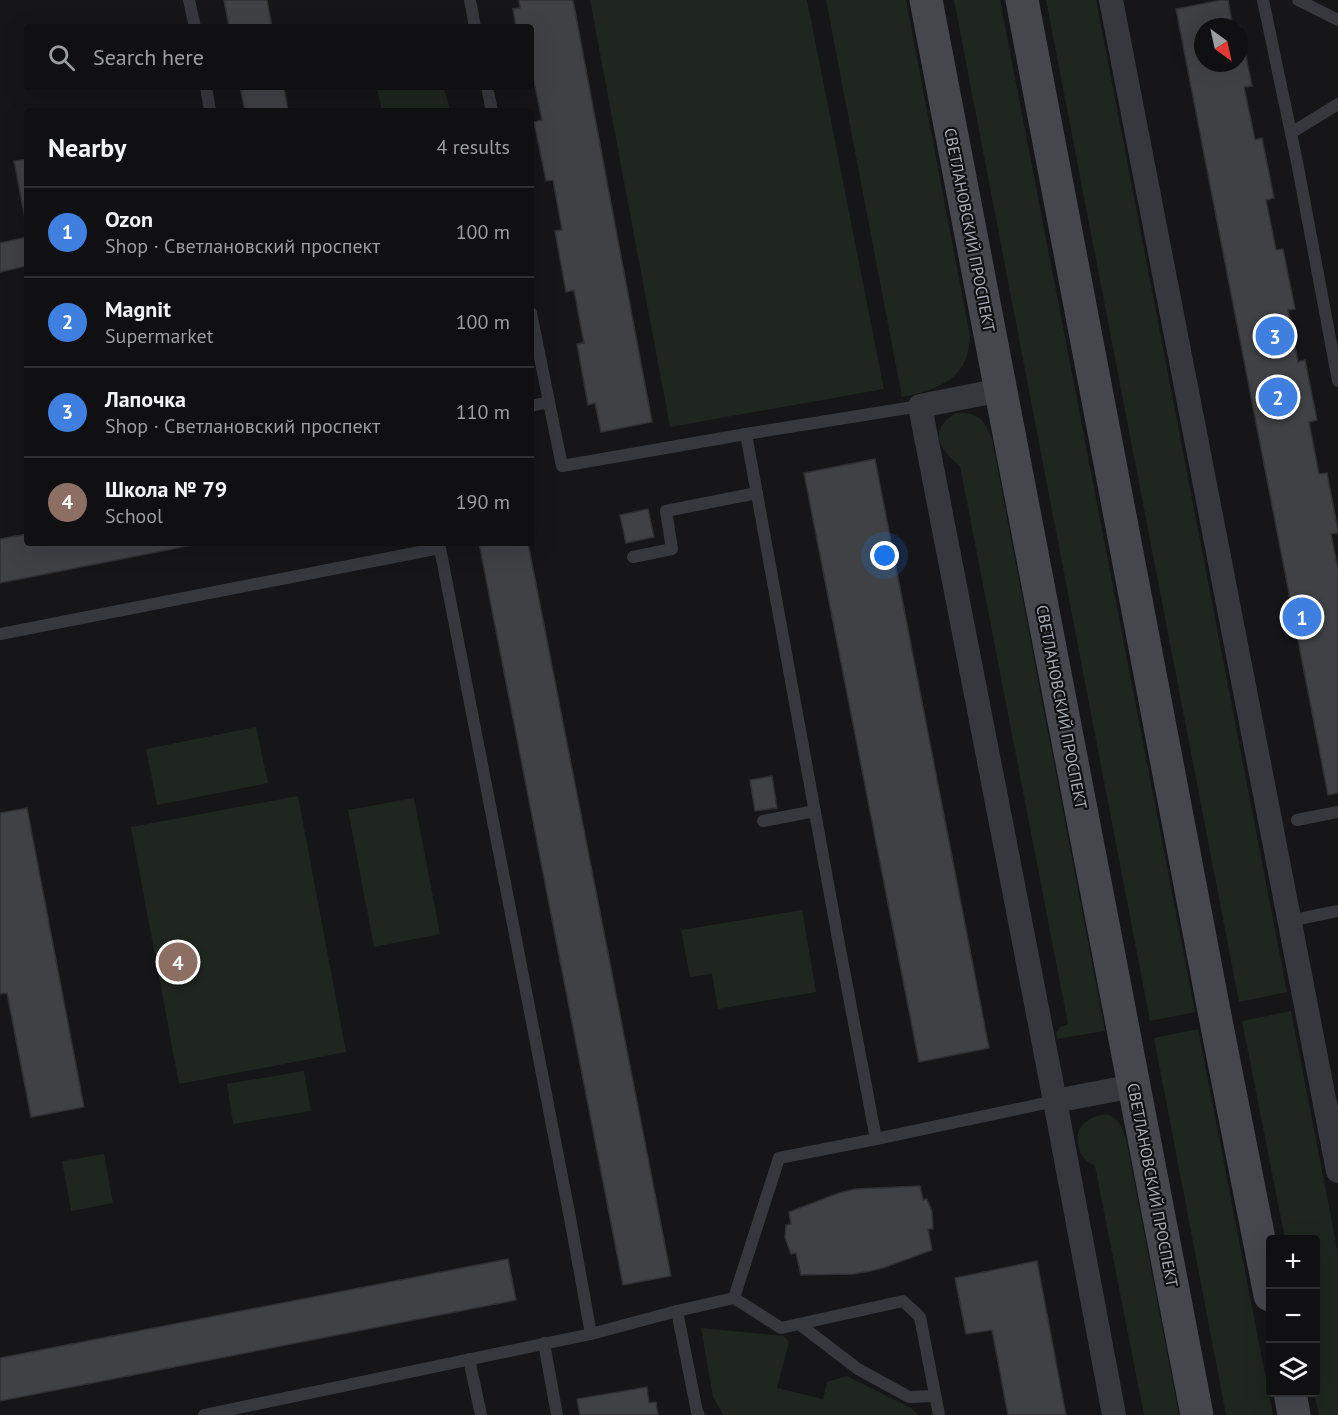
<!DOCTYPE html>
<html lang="en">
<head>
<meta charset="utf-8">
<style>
  :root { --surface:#101012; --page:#19191b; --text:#f1f3f6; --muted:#9c9d9f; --line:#303032; --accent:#8c9099 }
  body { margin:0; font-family:"PT Sans",sans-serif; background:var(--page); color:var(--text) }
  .controls { position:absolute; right:18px; bottom:18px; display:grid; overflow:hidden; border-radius:6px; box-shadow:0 6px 24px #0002 }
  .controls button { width:54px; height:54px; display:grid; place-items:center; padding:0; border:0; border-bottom:2px solid var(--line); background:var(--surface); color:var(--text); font:30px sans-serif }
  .compass { position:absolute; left:1194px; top:18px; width:54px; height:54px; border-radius:50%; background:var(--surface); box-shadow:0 6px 24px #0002; rotate:147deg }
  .you { position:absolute; left:885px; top:556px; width:21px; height:21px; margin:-15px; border:4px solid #fff; border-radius:50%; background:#1a73e8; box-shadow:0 0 0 9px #1a73e833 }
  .badge { display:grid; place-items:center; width:39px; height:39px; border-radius:50%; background:var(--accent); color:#fff; font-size:20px; font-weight:700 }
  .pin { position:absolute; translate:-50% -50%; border:3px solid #fff; box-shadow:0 2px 6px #0006 }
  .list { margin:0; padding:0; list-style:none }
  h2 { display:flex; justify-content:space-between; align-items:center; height:78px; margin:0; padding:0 24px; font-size:26px }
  h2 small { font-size:20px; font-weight:400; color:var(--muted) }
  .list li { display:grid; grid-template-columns:39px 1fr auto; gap:18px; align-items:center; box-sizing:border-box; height:90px; padding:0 24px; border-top:2px solid var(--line) }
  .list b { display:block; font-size:22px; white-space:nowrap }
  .list p { margin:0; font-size:20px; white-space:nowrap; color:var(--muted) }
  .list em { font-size:20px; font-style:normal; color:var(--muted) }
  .icon { flex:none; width:33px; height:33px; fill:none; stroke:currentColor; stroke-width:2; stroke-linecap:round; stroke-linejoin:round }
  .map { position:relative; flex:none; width:1338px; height:1415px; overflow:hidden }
  .search { position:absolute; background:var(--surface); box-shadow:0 6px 24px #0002; left:24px; top:24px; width:510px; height:66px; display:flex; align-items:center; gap:15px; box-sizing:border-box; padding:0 21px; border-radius:6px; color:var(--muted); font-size:22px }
  .panel { position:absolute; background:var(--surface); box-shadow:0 6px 24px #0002; left:24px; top:108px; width:510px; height:438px; border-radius:6px }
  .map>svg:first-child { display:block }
  .green { fill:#1e261f }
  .building { fill:#404145; stroke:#303034; stroke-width:1.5 }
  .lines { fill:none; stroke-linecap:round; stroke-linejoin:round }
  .lane { stroke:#37383d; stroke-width:12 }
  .street { stroke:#37383d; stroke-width:24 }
  .secondary { stroke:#45474d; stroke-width:33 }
  .labels { text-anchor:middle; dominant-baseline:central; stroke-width:4.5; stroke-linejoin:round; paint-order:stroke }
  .street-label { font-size:16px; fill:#a8adb8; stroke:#111113 }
</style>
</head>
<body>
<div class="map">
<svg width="1338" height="1415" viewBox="0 0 1338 1415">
  <rect width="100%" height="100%" fill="#161618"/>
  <g class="green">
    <polygon points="590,0 807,0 884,389 670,427"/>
    <path d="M826 0H906L970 336C969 342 969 349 967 355 960 383 927 392 902 397Z"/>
    <polygon points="954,0 1000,0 1195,1012 1150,1021"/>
    <polygon points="1046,0 1096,0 1287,992 1239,1002"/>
    <polygon points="377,87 444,87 450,111 382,111"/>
    <path d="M956 413C978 412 985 420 992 439L1105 1031 1057 1039 1056 1033 1060 1027 1068 1024 960 466C939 449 927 431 956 413Z"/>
    <polygon points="256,727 268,783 157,805 146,749"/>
    <polygon points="298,796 346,1052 179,1084 131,827"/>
    <polygon points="414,798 440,934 374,947 348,810"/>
    <polygon points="802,910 816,992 718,1009 712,974 690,977 681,930"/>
    <polygon points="1291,1011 1338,1253 1338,1415 1319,1415 1314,1393 1316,1392 1316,1240 1285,1239 1242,1021"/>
    <polygon points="1198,1029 1273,1415 1226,1415 1154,1038"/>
    <polygon points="304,1071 311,1111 233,1124 227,1084"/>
    <path d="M1107 1114C1120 1120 1122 1126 1126 1139L1179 1415H1144L1095 1166C1093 1164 1089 1163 1087 1161 1082 1157 1079 1151 1078 1144 1074 1126 1090 1116 1107 1114Z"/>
    <polygon points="104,1154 113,1203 71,1211 62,1161"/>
    <polygon points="701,1328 784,1336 789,1342 777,1388 823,1399 827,1382 847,1376 911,1408 919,1415 723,1415 713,1397"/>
  </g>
  <g class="building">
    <polygon points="224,0 267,0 272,27 229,27"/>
    <polygon points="519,0 573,0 652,422 601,432 595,403 588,405 577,344 584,343 574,290 566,292 555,231 562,230 553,180 546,181 534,122 542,120 531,68 531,27 516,27 513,9 520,8"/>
    <polygon points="1221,0 1228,0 1233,27 1203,27 1203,63 1239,63 1239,27 1234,27 1240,26 1252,86 1244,87 1255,140 1262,138 1274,198 1266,200 1276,250 1283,249 1295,309 1288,310 1298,362 1305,360 1317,420 1309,422 1319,474 1327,473 1338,530 1338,533 1331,534 1338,569 1338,793 1328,795 1176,9"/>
    <polygon points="240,87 284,87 288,111 245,111"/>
    <polygon points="27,159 27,229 14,161"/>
    <polygon points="27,237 27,266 0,272 0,243"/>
    <polygon points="875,459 989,1048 919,1062 804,473"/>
    <polygon points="648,509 654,537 626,543 620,515"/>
    <polygon points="27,534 27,543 203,543 0,583 0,539"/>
    <polygon points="479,543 528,543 671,1276 623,1285"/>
    <polygon points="772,776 777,808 755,811 750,780"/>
    <polygon points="27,808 84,1107 31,1117 7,993 0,994 0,813"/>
    <polygon points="920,1186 923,1200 927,1199 932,1212 933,1229 928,1229 932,1250 883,1268 871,1271 853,1274 801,1275 796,1253 791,1254 785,1238 786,1225 791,1224 789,1212 839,1193 855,1189"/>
    <polygon points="508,1259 516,1300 0,1401 0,1358"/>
    <polygon points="1037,1261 1066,1415 1008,1415 992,1330 966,1334 955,1278"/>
    <polygon points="647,1387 649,1403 656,1402 658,1415 580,1415 577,1399"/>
  </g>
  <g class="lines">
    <g class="lane">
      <polyline points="189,0 195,27"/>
      <polyline points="470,0 475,27"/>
      <polyline points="1263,0 1297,162 1338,381"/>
      <polyline points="1298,0 1338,20"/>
      <polyline points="206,87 210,111"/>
      <polyline points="487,87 492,111"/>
      <polyline points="1291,133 1338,104"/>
      <polyline points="531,313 549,402 531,406"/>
      <polyline points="549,402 562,466 746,434"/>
      <polyline points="439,543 570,1218 591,1334"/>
      <polyline points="633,557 672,549 666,511 757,493"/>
      <polyline points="0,634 440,548"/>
      <polyline points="1297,820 1338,812"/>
      <polyline points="763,821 815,811"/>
      <polyline points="1289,921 1338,911"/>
      <polyline points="876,1139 839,944 746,434 920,406"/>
      <polyline points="734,1298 779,1158 876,1139 1055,1101"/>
      <polyline points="677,1311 734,1298 781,1328 903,1301 920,1317 939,1415"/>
      <polyline points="799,1324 858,1369 909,1397 934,1396"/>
      <polyline points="544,1343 557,1415"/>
      <polyline points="469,1359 481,1415"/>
      <polyline points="204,1415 591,1334 677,1311 697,1412 699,1415"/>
    </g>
    <g class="street">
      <polyline points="1111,0 1338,1171"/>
      <polyline points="1001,390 920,406 1055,1101 1114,1415"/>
      <polyline points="1055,1101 1134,1086"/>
    </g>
    <g class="secondary">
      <polyline points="926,0 1197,1415"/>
      <polyline points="1022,0 1215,1016 1270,1295"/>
      <polyline points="1290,1392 1294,1415"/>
    </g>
  </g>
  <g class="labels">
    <g class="street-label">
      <text transform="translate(970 230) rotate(79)">СВЕТЛАНОВСКИЙ ПРОСПЕКТ</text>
      <text transform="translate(1062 707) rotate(79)">СВЕТЛАНОВСКИЙ ПРОСПЕКТ</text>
      <text transform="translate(1153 1185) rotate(79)">СВЕТЛАНОВСКИЙ ПРОСПЕКТ</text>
    </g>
  </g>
</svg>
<div class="controls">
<button>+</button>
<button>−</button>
<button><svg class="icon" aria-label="layers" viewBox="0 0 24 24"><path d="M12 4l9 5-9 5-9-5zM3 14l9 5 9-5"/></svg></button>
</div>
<svg class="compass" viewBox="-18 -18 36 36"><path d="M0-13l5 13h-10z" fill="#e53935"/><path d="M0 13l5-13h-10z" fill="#9c9d9f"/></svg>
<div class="you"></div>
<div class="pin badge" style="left:1302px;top:617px;background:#3f7fe0">1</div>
<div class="pin badge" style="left:1278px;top:397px;background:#3f7fe0">2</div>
<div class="pin badge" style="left:1275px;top:336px;background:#3f7fe0">3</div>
<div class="pin badge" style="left:178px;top:962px;background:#8d6e63">4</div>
<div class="search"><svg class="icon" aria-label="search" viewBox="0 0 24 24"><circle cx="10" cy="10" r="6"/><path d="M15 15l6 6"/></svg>Search here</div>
<section class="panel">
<h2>Nearby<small>4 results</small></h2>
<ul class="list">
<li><span class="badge" style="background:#3f7fe0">1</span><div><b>Ozon</b><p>Shop · Светлановский проспект</p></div><em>100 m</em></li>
<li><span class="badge" style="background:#3f7fe0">2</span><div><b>Magnit</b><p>Supermarket</p></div><em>100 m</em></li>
<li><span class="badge" style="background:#3f7fe0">3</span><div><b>Лапочка</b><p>Shop · Светлановский проспект</p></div><em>110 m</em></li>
<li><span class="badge" style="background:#8d6e63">4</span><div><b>Школа № 79</b><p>School</p></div><em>190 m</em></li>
</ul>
</section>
</div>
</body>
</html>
